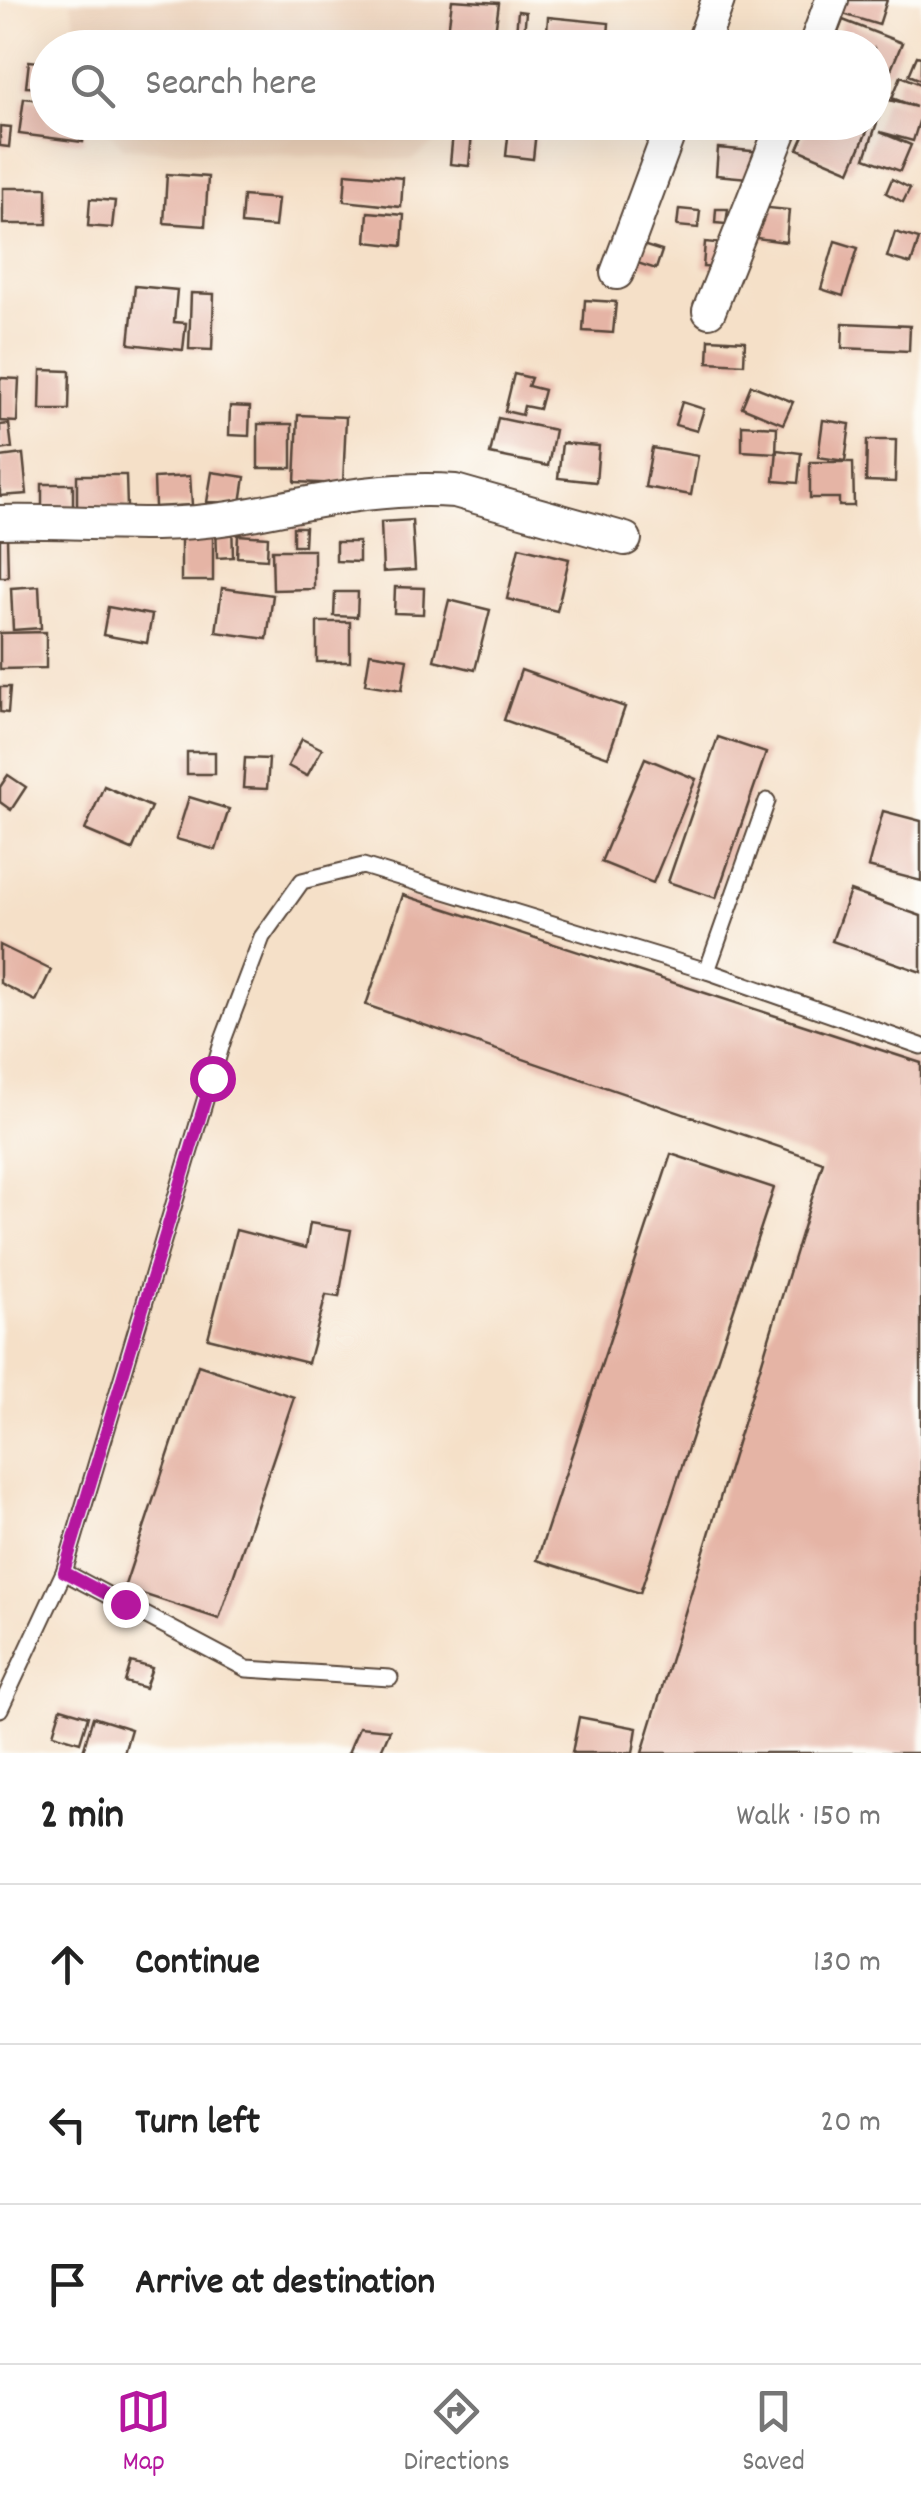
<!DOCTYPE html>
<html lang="en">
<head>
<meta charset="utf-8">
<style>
  :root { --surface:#fff; --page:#f2f2f2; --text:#222; --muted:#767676; --line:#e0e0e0; --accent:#b5179e }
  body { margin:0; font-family:Dekko,sans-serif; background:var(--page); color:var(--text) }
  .stop { position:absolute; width:30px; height:30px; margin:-22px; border:8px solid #b5179e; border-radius:50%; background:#fff }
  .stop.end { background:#b5179e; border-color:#fff; box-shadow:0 2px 10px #0008 }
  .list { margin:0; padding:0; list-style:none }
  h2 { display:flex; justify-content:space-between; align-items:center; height:130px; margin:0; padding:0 40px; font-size:42px }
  h2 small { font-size:32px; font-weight:400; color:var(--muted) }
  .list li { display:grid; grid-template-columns:65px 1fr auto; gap:30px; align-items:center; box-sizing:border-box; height:160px; padding:0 40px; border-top:2px solid var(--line) }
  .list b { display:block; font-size:38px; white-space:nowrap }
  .list em { font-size:32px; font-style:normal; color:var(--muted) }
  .icon { flex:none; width:55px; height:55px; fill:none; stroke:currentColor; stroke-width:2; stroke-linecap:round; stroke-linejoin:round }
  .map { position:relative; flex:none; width:921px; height:1753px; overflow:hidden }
  .search { position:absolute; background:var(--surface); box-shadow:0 10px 40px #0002; left:30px; right:30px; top:30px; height:110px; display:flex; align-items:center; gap:25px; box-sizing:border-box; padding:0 35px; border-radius:55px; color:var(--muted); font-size:38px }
  .sheet { height:610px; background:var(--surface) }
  nav { display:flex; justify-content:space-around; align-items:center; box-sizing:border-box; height:140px; border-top:2px solid var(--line); background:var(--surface); font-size:28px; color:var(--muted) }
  nav a { display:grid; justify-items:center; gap:5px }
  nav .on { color:var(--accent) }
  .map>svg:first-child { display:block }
  .built { fill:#edd2ba }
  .building { fill:#e5b4a5 }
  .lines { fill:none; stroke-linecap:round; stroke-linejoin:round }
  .lane-casing { stroke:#574538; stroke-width:19 }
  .street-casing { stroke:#574538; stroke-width:36 }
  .lane { stroke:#fff; stroke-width:15 }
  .street { stroke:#fff; stroke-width:32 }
  .route { stroke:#b5179e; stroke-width:12 }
</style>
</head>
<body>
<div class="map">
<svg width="921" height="1753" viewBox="0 0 921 1753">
  <rect width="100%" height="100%" fill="#fdfcf7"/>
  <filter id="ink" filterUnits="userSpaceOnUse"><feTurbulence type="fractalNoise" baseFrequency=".01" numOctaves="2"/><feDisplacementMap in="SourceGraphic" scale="20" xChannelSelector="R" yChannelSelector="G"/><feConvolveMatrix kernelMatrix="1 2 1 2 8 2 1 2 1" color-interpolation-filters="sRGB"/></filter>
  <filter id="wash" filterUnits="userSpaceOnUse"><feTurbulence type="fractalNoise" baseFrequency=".0048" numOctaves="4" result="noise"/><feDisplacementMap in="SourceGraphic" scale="40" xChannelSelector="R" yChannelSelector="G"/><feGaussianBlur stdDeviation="2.25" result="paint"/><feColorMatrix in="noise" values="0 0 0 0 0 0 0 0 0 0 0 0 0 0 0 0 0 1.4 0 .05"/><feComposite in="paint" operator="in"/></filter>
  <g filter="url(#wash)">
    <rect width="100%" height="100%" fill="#f5e0c8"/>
    <g class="built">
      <polygon points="70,0 514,0 507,48 82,47"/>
      <polygon points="101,123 462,123 412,160 124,148"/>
    </g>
    <g id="blocks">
      <g class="building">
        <polygon points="452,0 499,3 493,48 446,48"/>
        <polygon points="836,0 887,0 879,25 833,11"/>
        <polygon points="518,11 526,12 524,34 516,33"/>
        <polygon points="548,17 609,23 607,48 546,48"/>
        <polygon points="843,20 902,43 890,72 874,66 874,48 832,48"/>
        <polygon points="917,56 921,57 921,80 909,75"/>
        <polygon points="29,61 48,63 48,88 26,87"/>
        <polygon points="901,76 921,84 921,115 913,141 880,132 911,145 900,171 865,158 885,99 916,107 892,98"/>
        <polygon points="24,98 48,101 48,122 85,122 83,142 19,134"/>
        <polygon points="454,122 473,122 469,166 450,164"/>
        <polygon points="607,122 660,122 652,141"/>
        <polygon points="695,122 714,122 713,136 693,134"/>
        <polygon points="810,122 853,122 868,129 850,171 798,149"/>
        <polygon points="0,126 11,127 9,147 0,146"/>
        <polygon points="509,128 536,131 533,159 506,156"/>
        <polygon points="718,148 762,152 759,179 716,175"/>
        <polygon points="346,173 403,178 401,207 344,201"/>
        <polygon points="167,174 208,177 205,226 164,223"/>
        <polygon points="892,179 910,188 903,202 886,193"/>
        <rect x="3" y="188" width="44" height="36"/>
        <polygon points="243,196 278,199 275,227 241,224"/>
        <polygon points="90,199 115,201 112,228 88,226"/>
        <polygon points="759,207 789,210 786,242 756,238"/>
        <polygon points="679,209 700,211 698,228 677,226"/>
        <polygon points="716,209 728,209 726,224 715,223"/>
        <polygon points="368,212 404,215 402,246 366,242"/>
        <polygon points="895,232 919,239 911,264 887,257"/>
        <polygon points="835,241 858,248 843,296 821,289"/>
        <polygon points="633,242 662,251 656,269 628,260"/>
        <polygon points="705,242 726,244 723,268 703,267"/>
        <polygon points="135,286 177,290 174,322 186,323 183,350 129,344"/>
        <polygon points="191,293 214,294 212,350 189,349"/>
        <polygon points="585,300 616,302 613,333 583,331"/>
        <polygon points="843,323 910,326 909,351 842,348"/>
        <polygon points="709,339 745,341 744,364 708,362"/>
        <polygon points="41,370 70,371 69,410 40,410"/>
        <polygon points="514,374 531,378 528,386 544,390 539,409 524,406 522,415 505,411"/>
        <polygon points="0,378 19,379 17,422 0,421"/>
        <polygon points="751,385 793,402 783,424 742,407"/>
        <polygon points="682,402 704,409 697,431 675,425"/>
        <polygon points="230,406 250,407 249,436 229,435"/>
        <polygon points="298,415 346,417 343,484 295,482"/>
        <polygon points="498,418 555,430 548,466 490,454"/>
        <polygon points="823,420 850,424 845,461 818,457"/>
        <polygon points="9,424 12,448 0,450 0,425"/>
        <rect x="258" y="424" width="34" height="44"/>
        <polygon points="742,425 777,427 776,453 742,451"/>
        <polygon points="867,440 896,440 895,482 866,481"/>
        <polygon points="562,443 599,446 596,482 558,478"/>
        <polygon points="652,448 698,456 691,495 645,487"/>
        <polygon points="777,450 801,453 798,483 774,481"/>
        <polygon points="23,454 27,494 0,496 0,457"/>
        <polygon points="810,462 853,462 854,506 839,506 839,498 810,498"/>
        <polygon points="212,472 245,477 241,503 207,502"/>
        <polygon points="77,475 126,475 127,508 77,509"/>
        <polygon points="190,476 192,505 155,507 154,478"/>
        <rect x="42" y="484" width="31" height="23"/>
        <polygon points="216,520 232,520 233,557 217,558"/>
        <polygon points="412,520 415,570 383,572 381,522"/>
        <polygon points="293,527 305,527 304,545 293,545"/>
        <polygon points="181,529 213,530 213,581 181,581"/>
        <polygon points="238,535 268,537 267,559 237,557"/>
        <polygon points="0,536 7,536 8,577 0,577"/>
        <polygon points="336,542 359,542 359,562 336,561"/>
        <polygon points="519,547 569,559 557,611 507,599"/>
        <polygon points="272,550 314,550 314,589 273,590"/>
        <polygon points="39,586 41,628 13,630 11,588"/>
        <polygon points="395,587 424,588 423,614 394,613"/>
        <polygon points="222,588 273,595 267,639 216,632"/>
        <polygon points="335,592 358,592 357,617 334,616"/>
        <polygon points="449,600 490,610 475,670 434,660"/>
        <polygon points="108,607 152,615 147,643 103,635"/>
        <rect x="317" y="622" width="33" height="40"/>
        <polygon points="46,632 46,668 0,669 0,633"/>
        <polygon points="370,653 407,659 402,690 365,684"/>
        <polygon points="521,670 625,707 608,757 504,720"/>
        <polygon points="0,687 10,687 8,713 0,712"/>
        <polygon points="718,737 766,753 716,898 668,882"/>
        <polygon points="302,739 322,749 307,776 288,766"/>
        <rect x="187" y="752" width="28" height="22"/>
        <polygon points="245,758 269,759 267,789 243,788"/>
        <polygon points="645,758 696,779 653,883 601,862"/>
        <polygon points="8,775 26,787 11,810 0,802 0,787"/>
        <polygon points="104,786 151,807 132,850 85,830"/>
        <polygon points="189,797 229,809 216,850 176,839"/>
        <polygon points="883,811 921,821 921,881 868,867"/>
        <polygon points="850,891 921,916 921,972 832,941"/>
        <polygon points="403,895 921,1063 921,1753 642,1753 823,1162 366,1005"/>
        <polygon points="0,945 51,970 36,1001 0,983"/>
        <polygon points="671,1154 774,1188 640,1593 537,1560"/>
        <polygon points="310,1223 351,1230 339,1297 326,1295 308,1363 208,1338 236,1230 306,1248"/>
        <polygon points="198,1365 294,1397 219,1619 124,1588"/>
        <polygon points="131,1662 152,1668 145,1688 125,1682"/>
        <polygon points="61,1708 88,1716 80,1742 53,1734"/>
        <polygon points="93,1717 131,1729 124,1753 83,1751"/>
        <polygon points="579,1717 637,1728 633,1753 572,1753"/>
        <polygon points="359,1727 390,1730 380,1753 348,1753"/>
      </g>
    </g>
  </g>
  <g filter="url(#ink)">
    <use href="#blocks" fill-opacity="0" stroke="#574538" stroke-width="2.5"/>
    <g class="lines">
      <defs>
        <g id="lane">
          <polyline points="767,801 707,971 921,1046"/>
          <polyline points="64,1572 247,1669 390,1678"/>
          <polyline points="0,1709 64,1572 223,1040 262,937 302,881 363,866 707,971"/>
        </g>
        <g id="street">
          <polyline points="701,48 718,0"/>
          <polyline points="814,48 832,0"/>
          <polyline points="617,273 673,122"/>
          <polyline points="709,311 784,122"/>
          <path d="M0 522C75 520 155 530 229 518 304 505 378 485 455 491L625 539"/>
        </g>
      </defs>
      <use href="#lane" class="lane-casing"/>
      <use href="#street" class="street-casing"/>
      <use href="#lane" class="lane"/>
      <use href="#street" class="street"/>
    </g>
  </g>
  <g class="lines" filter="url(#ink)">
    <polyline class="route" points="125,1604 64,1572 212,1078"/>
  </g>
</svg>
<div class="stop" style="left:212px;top:1078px"></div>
<div class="stop end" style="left:125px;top:1604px"></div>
<div class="search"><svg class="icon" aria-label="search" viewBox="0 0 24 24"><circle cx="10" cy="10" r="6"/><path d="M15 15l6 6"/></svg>Search here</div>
</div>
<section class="sheet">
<h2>2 min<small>Walk · 150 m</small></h2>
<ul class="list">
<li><svg class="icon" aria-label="ahead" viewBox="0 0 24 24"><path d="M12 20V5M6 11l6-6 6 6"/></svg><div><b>Continue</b></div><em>130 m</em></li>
<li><svg class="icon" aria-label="left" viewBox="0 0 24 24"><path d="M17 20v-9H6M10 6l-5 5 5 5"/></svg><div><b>Turn left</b></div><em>20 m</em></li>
<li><svg class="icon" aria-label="arrive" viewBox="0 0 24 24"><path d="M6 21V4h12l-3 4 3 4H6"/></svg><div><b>Arrive at destination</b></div></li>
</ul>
</section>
<nav>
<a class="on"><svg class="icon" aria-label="map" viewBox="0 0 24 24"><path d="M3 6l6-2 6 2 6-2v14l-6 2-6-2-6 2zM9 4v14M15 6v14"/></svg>Map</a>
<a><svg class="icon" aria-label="directions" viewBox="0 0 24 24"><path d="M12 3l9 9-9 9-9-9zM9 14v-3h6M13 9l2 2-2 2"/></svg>Directions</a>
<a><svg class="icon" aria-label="saved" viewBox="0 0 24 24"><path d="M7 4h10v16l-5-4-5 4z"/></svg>Saved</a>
</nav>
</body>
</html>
